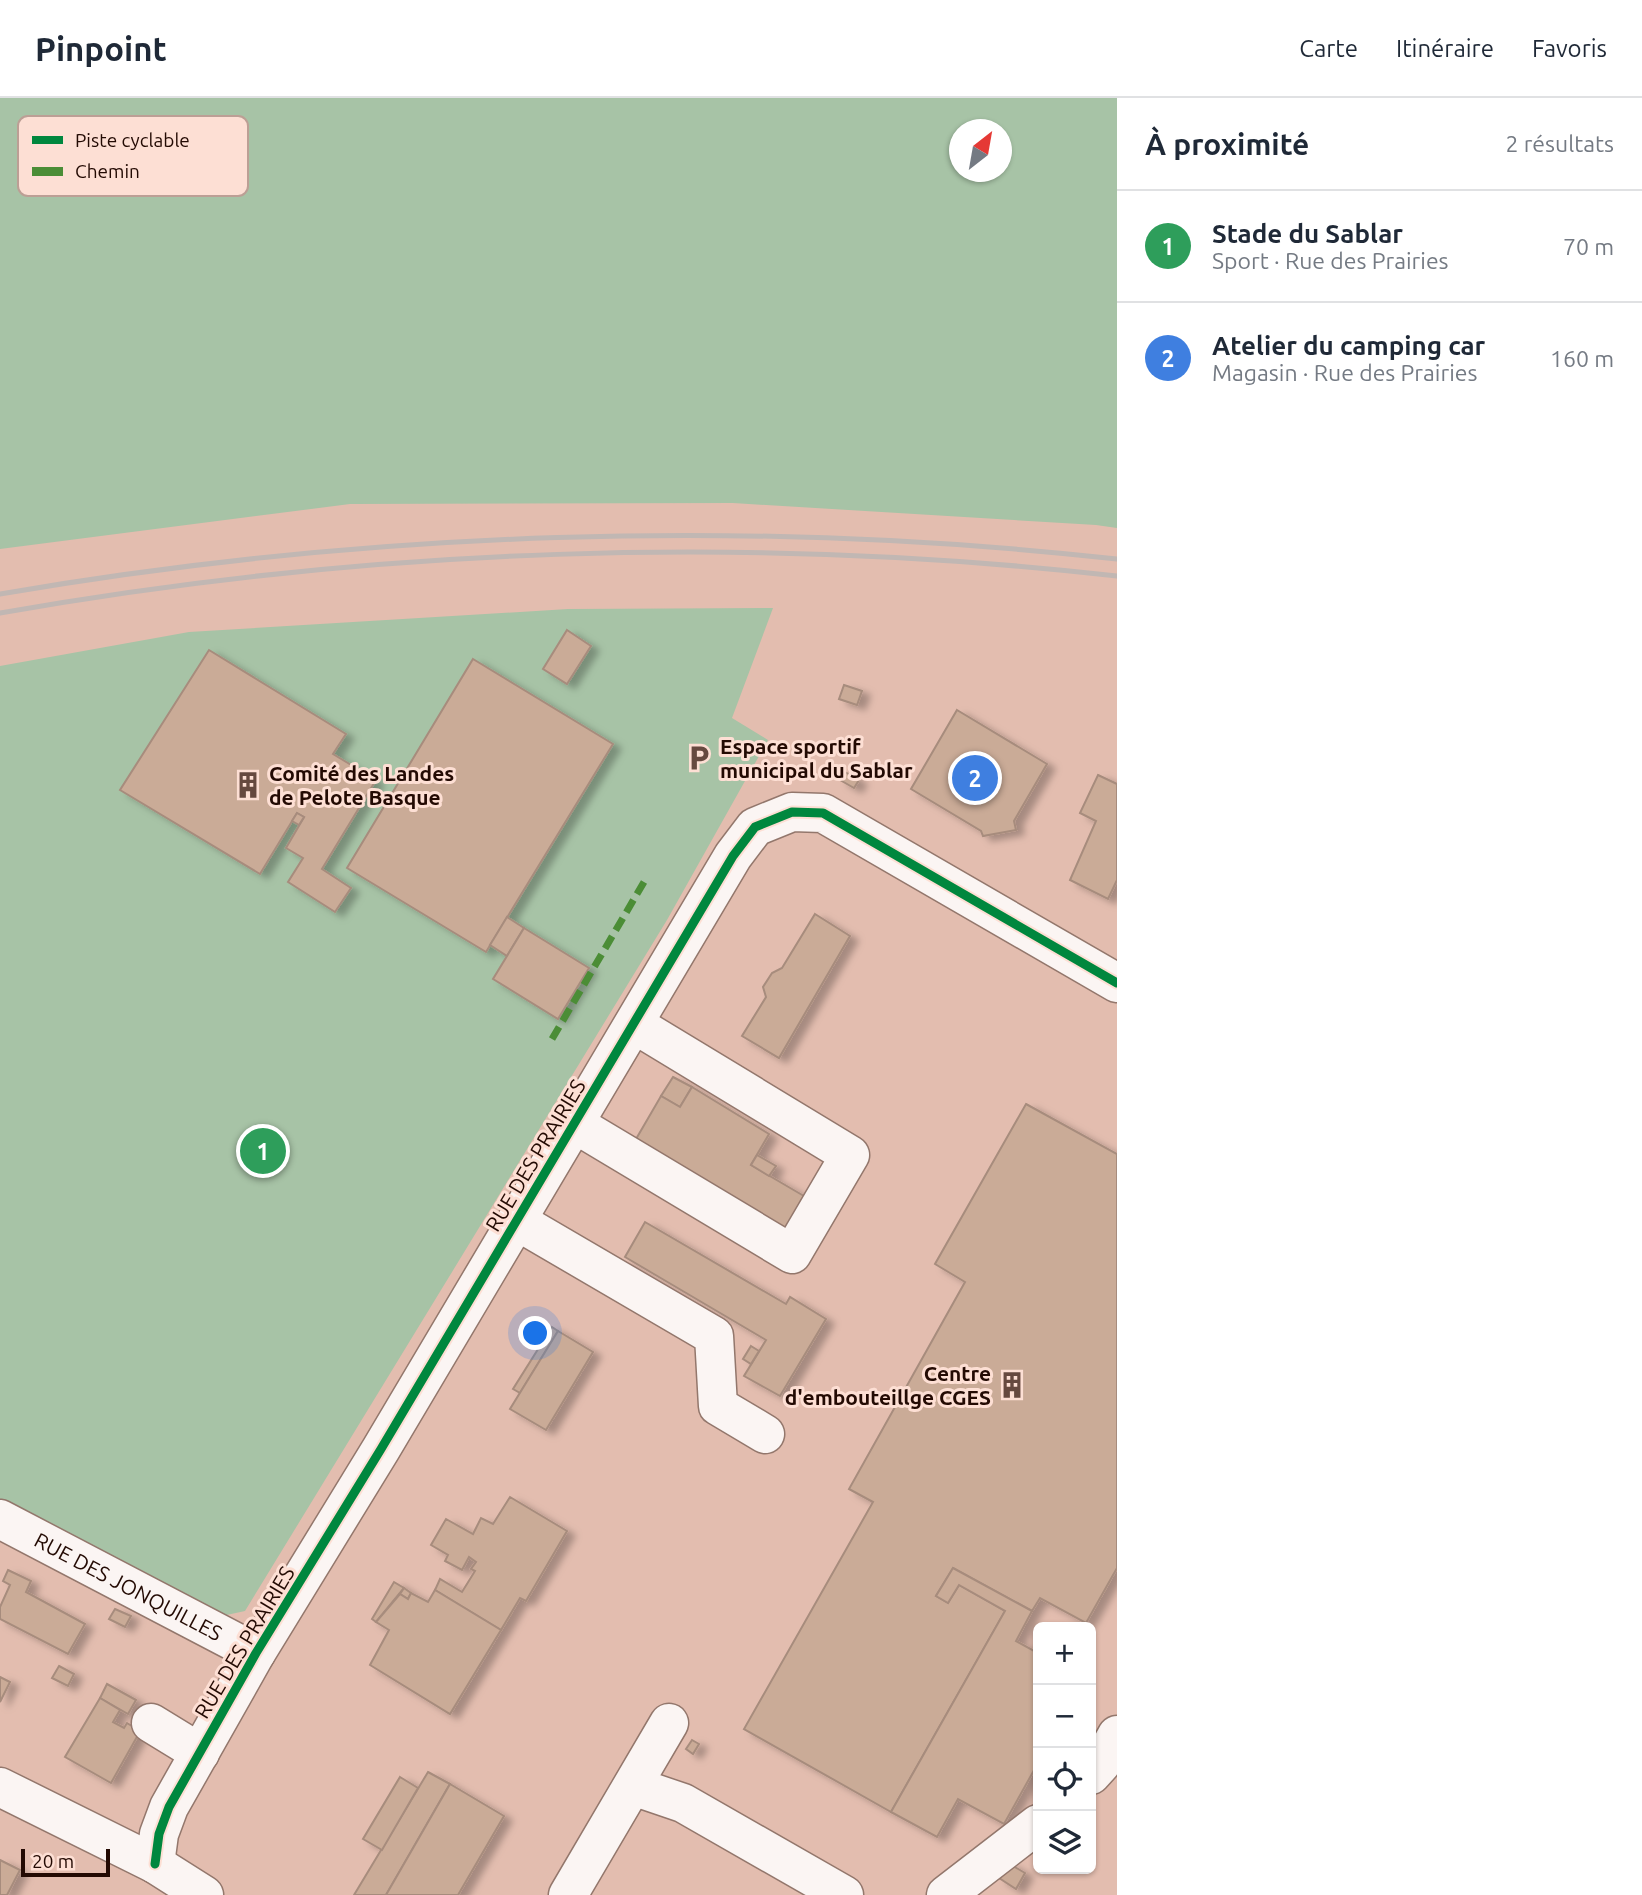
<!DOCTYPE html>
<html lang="fr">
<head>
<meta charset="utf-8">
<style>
  :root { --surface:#fff; --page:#f2f2f3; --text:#1f2937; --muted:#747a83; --line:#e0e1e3; --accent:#0f766e }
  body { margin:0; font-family:Ubuntu,sans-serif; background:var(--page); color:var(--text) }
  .controls { position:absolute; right:21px; bottom:21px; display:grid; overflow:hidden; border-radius:10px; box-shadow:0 2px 5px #0004 }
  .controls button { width:63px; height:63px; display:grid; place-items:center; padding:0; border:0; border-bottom:2px solid var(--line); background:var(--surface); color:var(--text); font:35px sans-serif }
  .compass { position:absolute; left:949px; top:21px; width:63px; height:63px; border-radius:50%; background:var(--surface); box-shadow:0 2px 5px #0004; rotate:31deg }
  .scale { position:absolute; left:21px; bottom:18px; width:89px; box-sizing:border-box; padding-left:7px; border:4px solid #230a03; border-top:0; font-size:19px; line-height:24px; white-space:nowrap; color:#230a03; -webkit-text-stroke:5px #fddfd4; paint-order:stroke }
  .you { position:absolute; left:536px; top:1236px; width:24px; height:24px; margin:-18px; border:5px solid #fff; border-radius:50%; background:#1a73e8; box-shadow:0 0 0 10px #1a73e833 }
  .badge { display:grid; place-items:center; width:46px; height:46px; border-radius:50%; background:var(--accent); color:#fff; font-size:23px; font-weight:700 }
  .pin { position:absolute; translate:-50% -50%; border:4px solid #fff; box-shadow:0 2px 7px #0006 }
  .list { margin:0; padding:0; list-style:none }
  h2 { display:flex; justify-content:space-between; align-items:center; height:91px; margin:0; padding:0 28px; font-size:30px }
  h2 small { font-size:23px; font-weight:400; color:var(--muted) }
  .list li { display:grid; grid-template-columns:46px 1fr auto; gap:21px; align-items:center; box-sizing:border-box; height:112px; padding:0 28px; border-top:2px solid var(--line) }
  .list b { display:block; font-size:26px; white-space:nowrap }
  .list p { margin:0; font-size:23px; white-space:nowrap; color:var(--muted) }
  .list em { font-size:23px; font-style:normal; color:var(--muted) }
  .icon { flex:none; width:38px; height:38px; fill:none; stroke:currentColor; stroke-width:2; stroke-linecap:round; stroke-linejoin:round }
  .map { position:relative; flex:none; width:1117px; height:1797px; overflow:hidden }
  header { display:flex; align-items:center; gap:42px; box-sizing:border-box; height:98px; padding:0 35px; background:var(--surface); border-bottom:2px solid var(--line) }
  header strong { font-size:33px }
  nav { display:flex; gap:38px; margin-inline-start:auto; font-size:24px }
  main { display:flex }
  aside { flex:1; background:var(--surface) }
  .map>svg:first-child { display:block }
  .green { fill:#a7c3a6; fill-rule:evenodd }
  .building { fill:#caab97; stroke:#a78c7d; stroke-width:2; filter:url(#shadow) }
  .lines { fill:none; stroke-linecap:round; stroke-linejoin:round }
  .minor-casing { stroke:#93776c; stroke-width:41 }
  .minor { stroke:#fbf5f3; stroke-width:38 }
  .rail { stroke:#c1b7b3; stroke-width:5 }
  .quiet { stroke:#4b8d36; stroke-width:7; stroke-dasharray:14 7; stroke-linecap:butt }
  .cycleway-casing { stroke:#fddfd4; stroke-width:13 }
  .cycleway { stroke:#00873e; stroke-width:9 }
  .labels { text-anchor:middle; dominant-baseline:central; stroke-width:6; stroke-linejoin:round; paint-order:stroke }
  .poi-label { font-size:21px; font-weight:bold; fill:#230a03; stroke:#fddfd4; text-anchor:start }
  .street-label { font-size:21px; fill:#230a03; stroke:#fddfd4 }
  .key { fill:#fddfd4; stroke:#bc9f95; stroke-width:2 }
  .key-label { font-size:19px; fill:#230a03 }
</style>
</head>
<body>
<header>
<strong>Pinpoint</strong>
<nav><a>Carte</a><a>Itinéraire</a><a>Favoris</a></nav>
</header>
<main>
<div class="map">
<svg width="1117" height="1797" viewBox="0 0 1117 1797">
  <defs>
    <filter id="shadow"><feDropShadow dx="8" dy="4.5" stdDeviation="3.5" flood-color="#0004"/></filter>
  </defs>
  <rect width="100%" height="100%" fill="#e3bdaf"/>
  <g class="green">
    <path d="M0 0H1117V430L1096 427 733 405 350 406 0 451ZM960 32H1002V74H960Z"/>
    <polygon points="773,510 732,620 768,642 667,822 245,1513 222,1518 0,1403 0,568 189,534 568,511"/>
  </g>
  <g class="building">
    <polygon points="567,532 591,548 567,586 543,571"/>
    <polygon points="209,552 346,636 333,656 376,682 322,771 351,790 335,814 288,784 303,760 286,750 304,719 297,715 260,776 120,692"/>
    <polygon points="473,561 613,646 486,854 347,770"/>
    <polygon points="844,587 862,593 857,607 839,601"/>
    <polygon points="957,612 1047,666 1014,723 1016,732 983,738 981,733 911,691"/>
    <polygon points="845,674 859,682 854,690 840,682"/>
    <polygon points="1098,677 1117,686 1117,782 1108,801 1070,782 1096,723 1080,715"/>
    <polygon points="297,715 304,719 299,727 292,723"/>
    <polygon points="815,816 850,838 779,960 742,938 766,899 763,889 772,875 782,870"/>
    <polygon points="507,819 524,830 507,858 490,847"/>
    <polygon points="524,830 589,870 558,921 493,881"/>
    <polygon points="673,979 692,989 680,1009 661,998"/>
    <polygon points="692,989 769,1036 751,1067 809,1101 787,1139 632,1048 661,998 680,1009"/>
    <polygon points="1026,1006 1117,1056 1117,1470 1086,1525 1040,1500 1032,1513 953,1470 936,1498 948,1505 959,1487 1005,1513 891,1714 744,1631 873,1404 849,1391 965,1184 935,1166"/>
    <polygon points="757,1057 776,1068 769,1078 751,1067"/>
    <polygon points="645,1124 786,1206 790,1199 826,1221 780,1298 744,1278 766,1242 625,1159"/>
    <polygon points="552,1229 558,1233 520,1295 513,1291"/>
    <polygon points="558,1233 593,1254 546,1332 510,1311"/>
    <polygon points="751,1248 759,1253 751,1266 743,1261"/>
    <polygon points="510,1399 567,1433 526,1503 520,1500 501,1532 435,1492 440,1481 462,1494 475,1473 471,1471 476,1464 469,1459 462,1472 445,1463 448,1457 431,1447 446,1421 473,1436 481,1420 493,1426"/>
    <polygon points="953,1470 1032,1513 1016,1543 1038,1555 1038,1665 1004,1726 958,1701 937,1739 891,1714 1005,1513 959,1487 948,1505 936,1498"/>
    <polygon points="8,1472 31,1483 26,1494 85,1526 68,1556 0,1521 0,1509 10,1487 3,1483"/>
    <polygon points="394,1484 404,1490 376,1524 372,1521"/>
    <polygon points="404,1490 411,1495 408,1501 400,1496"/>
    <polygon points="435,1492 501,1532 450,1616 370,1567 389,1532 376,1524 400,1496 408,1501 411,1495 428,1504"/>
    <polygon points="115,1511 131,1518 125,1529 109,1521"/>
    <polygon points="59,1568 74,1576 68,1588 52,1580"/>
    <polygon points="0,1579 10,1584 0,1604"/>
    <polygon points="107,1586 136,1602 128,1616 100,1600"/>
    <polygon points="100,1600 120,1612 113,1624 124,1630 127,1625 132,1628 136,1620 138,1637 111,1685 65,1659"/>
    <polygon points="692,1642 699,1646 693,1656 686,1651"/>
    <polygon points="428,1674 450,1686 386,1797 354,1797"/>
    <polygon points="400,1679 418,1690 382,1752 363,1741"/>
    <polygon points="450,1686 504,1718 458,1797 386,1797"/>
    <polygon points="0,1762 20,1772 7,1797 0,1797"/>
    <polygon points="1008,1765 1025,1775 1016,1791 999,1780"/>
  </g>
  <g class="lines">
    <defs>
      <g id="minor">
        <polyline points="575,1026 792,1156 850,1057 634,926"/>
        <polyline points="517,1123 714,1238 718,1308 765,1336"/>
        <path id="s1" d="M0 1421 256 1555"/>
        <polyline points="151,1625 200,1655"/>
        <polyline points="1091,1677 1101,1666 1117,1637"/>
        <polyline points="633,1688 683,1705 844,1797"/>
        <polyline points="0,1689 155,1766 204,1797"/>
        <polyline points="155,1766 159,1736 169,1709 256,1555 381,1351 733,758 755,729 792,714 823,715 1117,885"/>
        <polyline points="568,1797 669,1625"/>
        <polyline points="946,1797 1038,1726"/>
      </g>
    </defs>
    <use href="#minor" class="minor-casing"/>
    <use href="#minor" class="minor"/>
    <g class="rail">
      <path d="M0 496C367 433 747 420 1117 461"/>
      <path d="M0 515C367 450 746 436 1117 478"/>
    </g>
    <polyline class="quiet" points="552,941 644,784"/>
    <defs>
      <polyline id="cycleway" points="155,1766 159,1736 169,1709 256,1555 381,1351 733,758 755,729 792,714 823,715 1117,885"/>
    </defs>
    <use href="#cycleway" class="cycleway-casing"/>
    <use href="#cycleway" class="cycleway"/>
  </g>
  <defs>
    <symbol id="parking-bare" viewBox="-9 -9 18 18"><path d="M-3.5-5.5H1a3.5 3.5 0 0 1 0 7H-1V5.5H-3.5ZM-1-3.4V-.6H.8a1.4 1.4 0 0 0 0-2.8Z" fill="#66493f" stroke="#fddfd4" stroke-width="2.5" paint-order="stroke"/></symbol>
    <symbol id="building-bare" viewBox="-9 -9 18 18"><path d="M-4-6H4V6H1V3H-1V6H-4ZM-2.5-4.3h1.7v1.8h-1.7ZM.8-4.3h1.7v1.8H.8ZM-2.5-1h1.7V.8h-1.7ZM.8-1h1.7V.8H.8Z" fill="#66493f" stroke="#fddfd4" stroke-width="2.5" paint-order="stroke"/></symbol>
  </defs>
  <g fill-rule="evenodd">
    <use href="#parking-bare" x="680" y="641" width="38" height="38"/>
    <use href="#building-bare" x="229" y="668" width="38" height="38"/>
    <use href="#building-bare" x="993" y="1268" width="38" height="38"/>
  </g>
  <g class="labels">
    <g class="poi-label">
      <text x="720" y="648">Espace sportif<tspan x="720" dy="24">municipal du Sablar</tspan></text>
      <text x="269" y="675">Comité des Landes<tspan x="269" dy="24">de Pelote Basque</tspan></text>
      <text x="991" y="1275" text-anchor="end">Centre<tspan x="991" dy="24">d'embouteillge CGES</tspan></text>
    </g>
    <g class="street-label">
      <text transform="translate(535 1057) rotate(-59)">RUE DES PRAIRIES</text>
      <text stroke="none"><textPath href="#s1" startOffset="145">RUE DES JONQUILLES</textPath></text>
      <text transform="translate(244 1544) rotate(-59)">RUE DES PRAIRIES</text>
    </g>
  </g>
  <rect x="18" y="18" width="230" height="80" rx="10" class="key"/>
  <rect x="32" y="38" width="31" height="8" fill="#00873e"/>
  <rect x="32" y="69" width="31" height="9" fill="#4b8d36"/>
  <g class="key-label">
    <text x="75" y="49">Piste cyclable</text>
    <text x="75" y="80">Chemin</text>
  </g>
</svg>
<div class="controls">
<button>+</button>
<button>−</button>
<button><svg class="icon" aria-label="locate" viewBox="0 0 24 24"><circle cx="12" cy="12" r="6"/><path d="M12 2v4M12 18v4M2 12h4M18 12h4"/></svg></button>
<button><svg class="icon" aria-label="layers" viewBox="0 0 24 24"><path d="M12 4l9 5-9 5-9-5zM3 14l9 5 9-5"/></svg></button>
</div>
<svg class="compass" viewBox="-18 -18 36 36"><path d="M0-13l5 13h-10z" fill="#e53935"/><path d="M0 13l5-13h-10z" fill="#747a83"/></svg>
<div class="scale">20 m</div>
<div class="you"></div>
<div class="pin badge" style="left:263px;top:1053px;background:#2e9e5b">1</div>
<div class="pin badge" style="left:975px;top:680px;background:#3f7fe0">2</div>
</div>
<aside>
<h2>À proximité<small>2 résultats</small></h2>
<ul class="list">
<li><span class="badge" style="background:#2e9e5b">1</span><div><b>Stade du Sablar</b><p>Sport · Rue des Prairies</p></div><em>70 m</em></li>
<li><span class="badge" style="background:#3f7fe0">2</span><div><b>Atelier du camping car</b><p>Magasin · Rue des Prairies</p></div><em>160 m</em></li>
</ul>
</aside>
</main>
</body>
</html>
